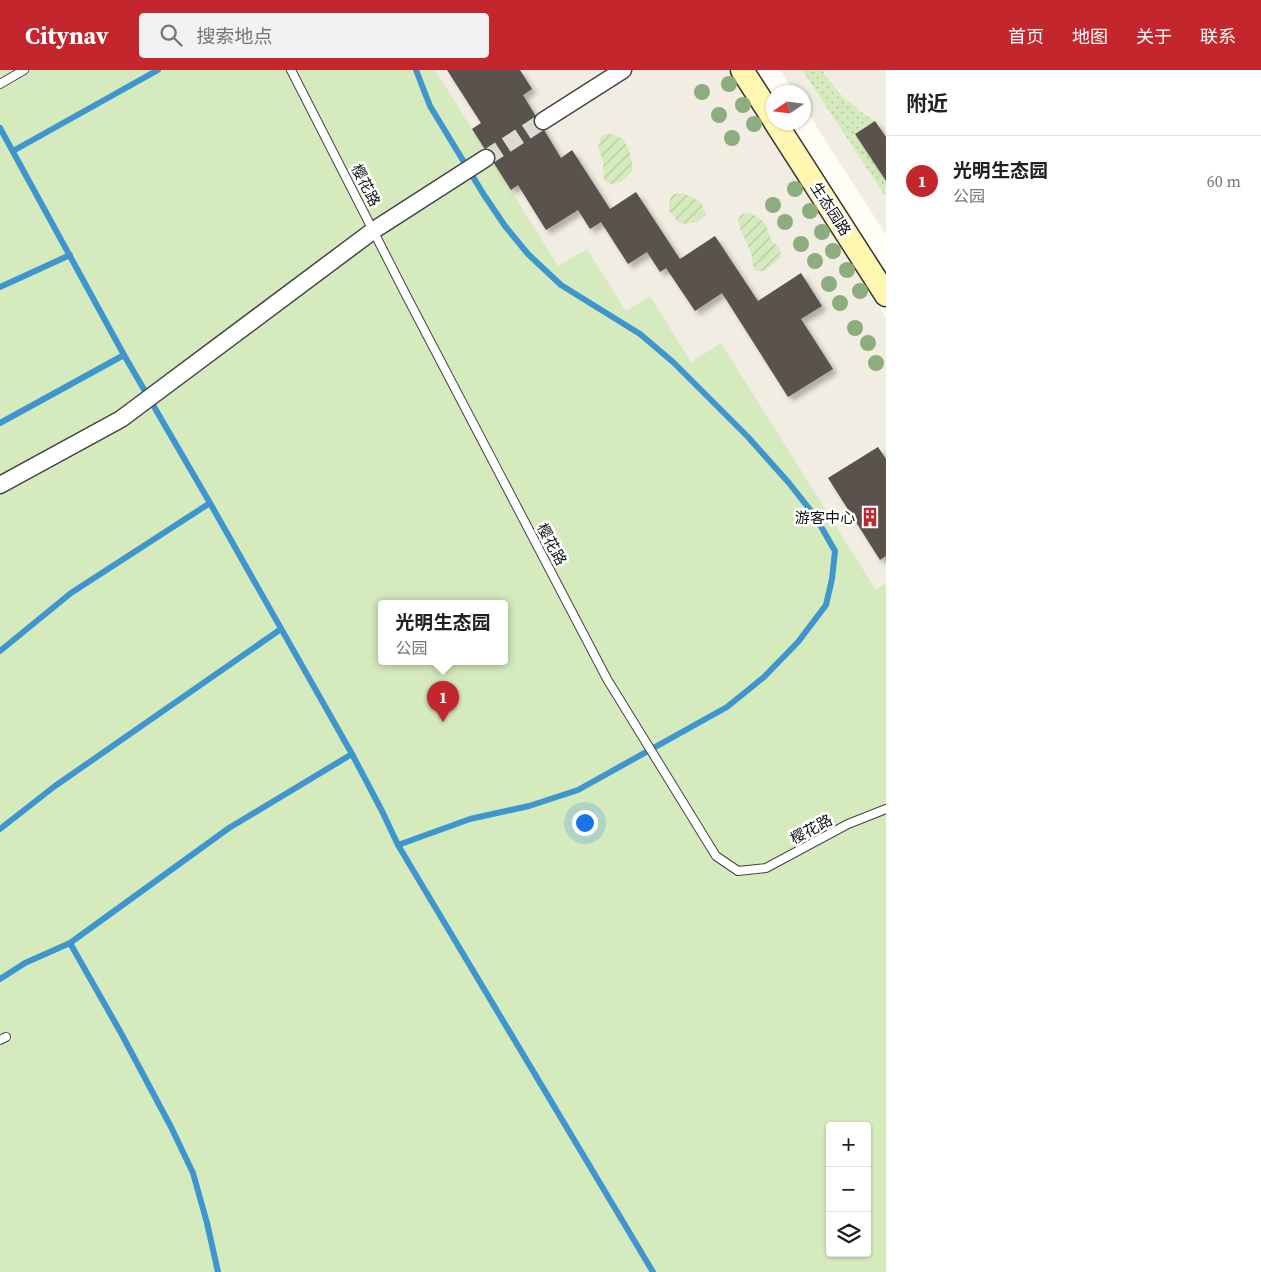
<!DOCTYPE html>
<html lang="zh">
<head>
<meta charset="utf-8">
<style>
  :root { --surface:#fff; --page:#f2f2f2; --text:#202124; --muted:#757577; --line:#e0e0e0; --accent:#c4262e }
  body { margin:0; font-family:"Source Serif 4","Noto Sans SC",serif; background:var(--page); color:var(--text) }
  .controls { position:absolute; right:15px; bottom:15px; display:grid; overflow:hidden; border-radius:5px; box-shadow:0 1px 4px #0004 }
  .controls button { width:45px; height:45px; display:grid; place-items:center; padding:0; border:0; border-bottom:1px solid var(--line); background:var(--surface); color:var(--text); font:25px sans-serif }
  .compass { position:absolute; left:766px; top:15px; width:45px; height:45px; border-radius:50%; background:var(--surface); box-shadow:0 1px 4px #0004; rotate:257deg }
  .you { position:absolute; left:584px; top:752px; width:18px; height:18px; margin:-12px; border:4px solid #fff; border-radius:50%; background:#1a73e8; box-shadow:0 0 0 8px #1a73e833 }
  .badge { display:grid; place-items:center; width:32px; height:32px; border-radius:50%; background:var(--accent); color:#fff; font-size:16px; font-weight:700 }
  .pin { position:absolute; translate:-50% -41px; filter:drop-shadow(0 1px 2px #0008) }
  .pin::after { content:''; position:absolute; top:26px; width:18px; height:15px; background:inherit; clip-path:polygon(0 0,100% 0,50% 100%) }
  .popup { position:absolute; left:378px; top:530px; width:130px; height:65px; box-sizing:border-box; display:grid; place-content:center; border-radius:5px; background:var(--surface); filter:drop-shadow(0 1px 4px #0005); font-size:16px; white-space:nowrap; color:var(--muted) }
  .popup b { font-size:19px; color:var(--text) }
  .popup::after { content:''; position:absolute; left:50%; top:100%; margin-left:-10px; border:10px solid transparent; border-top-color:var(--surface) }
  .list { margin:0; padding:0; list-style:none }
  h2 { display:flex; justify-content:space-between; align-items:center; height:65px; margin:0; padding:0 20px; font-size:21px }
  h2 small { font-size:16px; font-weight:400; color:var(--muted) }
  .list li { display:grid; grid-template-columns:32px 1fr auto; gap:15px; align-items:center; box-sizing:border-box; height:90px; padding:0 20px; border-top:1px solid var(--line) }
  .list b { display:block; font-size:19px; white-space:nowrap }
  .list p { margin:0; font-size:16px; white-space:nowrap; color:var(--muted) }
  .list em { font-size:16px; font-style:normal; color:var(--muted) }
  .icon { flex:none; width:28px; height:28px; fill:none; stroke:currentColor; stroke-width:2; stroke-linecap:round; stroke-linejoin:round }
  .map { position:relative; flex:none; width:886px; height:1202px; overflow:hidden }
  header { display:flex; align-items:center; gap:30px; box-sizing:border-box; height:70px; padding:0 25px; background:var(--accent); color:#fff }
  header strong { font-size:24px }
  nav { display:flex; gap:28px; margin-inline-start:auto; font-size:18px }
  .search { width:350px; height:45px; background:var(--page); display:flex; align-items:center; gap:12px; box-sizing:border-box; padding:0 18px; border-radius:5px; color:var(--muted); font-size:19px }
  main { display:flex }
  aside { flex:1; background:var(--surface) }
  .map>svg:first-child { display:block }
  .grass { fill:url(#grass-dots) }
  .park { fill:#d5ebbd; fill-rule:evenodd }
  .garden { fill:url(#garden-furrows) }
  .plaza { fill:#f1ede2; fill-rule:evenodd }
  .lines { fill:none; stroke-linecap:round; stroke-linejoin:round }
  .stream { stroke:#3f96cf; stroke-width:6 }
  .building { fill:#5a524d; filter:url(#shadow) }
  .street-tunnel { stroke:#dbdad3; stroke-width:16; stroke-dasharray:16 8; stroke-linecap:butt }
  .lane-casing { stroke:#444; stroke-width:10 }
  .street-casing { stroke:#444; stroke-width:19 }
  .secondary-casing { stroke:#333; stroke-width:25 }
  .lane { stroke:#fff; stroke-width:8 }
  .street { stroke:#fff; stroke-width:16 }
  .secondary { stroke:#fff6b0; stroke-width:22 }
  .tree { fill:#8dad7f }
  .labels { text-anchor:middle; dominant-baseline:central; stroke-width:5; stroke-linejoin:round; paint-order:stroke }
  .street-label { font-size:15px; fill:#111; stroke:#fff }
  .poi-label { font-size:15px; fill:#111; stroke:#fff; text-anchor:end }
</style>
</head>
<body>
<header>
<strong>Citynav</strong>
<div class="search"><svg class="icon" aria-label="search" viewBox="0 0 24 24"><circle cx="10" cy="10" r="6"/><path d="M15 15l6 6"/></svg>搜索地点</div>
<nav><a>首页</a><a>地图</a><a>关于</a><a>联系</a></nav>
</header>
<main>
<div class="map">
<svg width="886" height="1202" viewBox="0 0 886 1202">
  <defs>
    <pattern id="grass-dots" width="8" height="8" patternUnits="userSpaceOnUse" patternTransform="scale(1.25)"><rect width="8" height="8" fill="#d5ebbd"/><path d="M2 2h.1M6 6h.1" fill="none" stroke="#b6c8a1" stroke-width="1.8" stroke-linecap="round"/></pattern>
    <pattern id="garden-furrows" width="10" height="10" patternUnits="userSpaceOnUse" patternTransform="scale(1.25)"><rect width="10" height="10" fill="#d5ebbd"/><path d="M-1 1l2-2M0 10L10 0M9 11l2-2" fill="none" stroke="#b6c8a1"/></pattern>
    <filter id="shadow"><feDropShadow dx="4.5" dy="4.5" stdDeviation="2.5" flood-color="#0004"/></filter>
  </defs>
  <rect width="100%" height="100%" fill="#fffdf5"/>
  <polygon class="grass" points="802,0 823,0 825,5 859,40 875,51 855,64 886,111 886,128"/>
  <path class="park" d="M0 0H730L886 248V1202H0ZM382 533H504V591H382ZM830 1056H867V1183H830Z"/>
  <g class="garden">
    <path d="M611 64C615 66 620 67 623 70 632 77 632 92 632 102L621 112 611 115 604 110C603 104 603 98 603 93 602 81 595 78 603 65Z"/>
    <path d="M683 123C696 129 701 130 706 144 700 149 693 155 685 154 673 154 663 135 672 126 675 123 679 123 683 123Z"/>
    <path d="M748 143 756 146 766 154 768 162 772 171 779 177 781 186 775 193 763 201H754C753 194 752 187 750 181 746 169 734 156 741 144Z"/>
  </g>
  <g class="plaza">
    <polygon points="435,0 447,0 481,53 472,59"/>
    <path d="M520 0H730L886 248V389L878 377 829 408 886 486V513L876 520 721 273 691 292 650 226 626 241 587 179 558 196 511 120 518 115 546 160 578 140 590 159 601 152 628 194 647 182 660 202 666 198 695 241 722 223 788 327 833 299 801 249V204L758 231 715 166 680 189 610 139 573 80 561 88 523 25 532 19ZM611 64 623 69 628 78 632 91V102L621 112 611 114 604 110 603 92 598 78 600 70 603 65ZM683 123 694 128 702 134 706 144 697 152 685 154 679 153 669 141V133L671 127 674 124ZM748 143 756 146 766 154 768 162 772 171 779 177 781 186 775 193 763 201H754L751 183 739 156 738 149 741 144Z"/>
    <polygon points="780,0 802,0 886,128 886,165 804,37 804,22 794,22"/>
    <polygon points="823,0 886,0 886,67 875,51 859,40 842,26 825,5"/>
  </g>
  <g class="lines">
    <g class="stream">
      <polyline points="0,58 124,285 210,433 352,684 382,741 398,775 653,1202"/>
      <polyline points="13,81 158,0"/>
      <polyline points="0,217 70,185"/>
      <polyline points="0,353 124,285"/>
      <polyline points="0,581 71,523 210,433"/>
      <polyline points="0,759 55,716 281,559"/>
      <polyline points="398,775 470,749 529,736 578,720 727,637 764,607 798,572 826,535 832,509 835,481 815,446 789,413 748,367 673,292 640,264 561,215 528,184 505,156 484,125 430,36 416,0"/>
      <polyline points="70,873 229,758 352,684"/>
      <polyline points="0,909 25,893 70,873 121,963 171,1057 193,1103 207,1153 218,1202"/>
    </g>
  </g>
  <g class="building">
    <polygon points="447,0 520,0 532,19 523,25 561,88 572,80 610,139 636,122 680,189 715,166 758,231 801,203 822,236 801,249 833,299 788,327 722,223 695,241 666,198 660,202 647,182 628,194 601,152 590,159 578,140 546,160 518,115 511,120 472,59 481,53"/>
    <polygon points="875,51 886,67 886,111 855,64"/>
    <polygon points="878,377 886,389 886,486 880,490 828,408"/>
  </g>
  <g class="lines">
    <polyline class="street-tunnel" points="486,88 543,51"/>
    <defs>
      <g id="lane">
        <polyline points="291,0 406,225 607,609 716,786 738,801 766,798 848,754 886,739"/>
        <polyline points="0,14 24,0"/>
        <polyline points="0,970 6,967"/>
      </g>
      <g id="street">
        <polyline points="543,51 623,0"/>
        <polyline points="0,415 121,349 374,160 486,88"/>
      </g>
      <g id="secondary">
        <polyline points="742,0 774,50"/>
        <polyline points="775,52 886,225"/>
      </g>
    </defs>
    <use href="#lane" class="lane-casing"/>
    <use href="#street" class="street-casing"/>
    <use href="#secondary" class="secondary-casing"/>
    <use href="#lane" class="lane"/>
    <use href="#street" class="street"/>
    <use href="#secondary" class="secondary"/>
  </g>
  <g class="tree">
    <circle cx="729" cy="14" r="8"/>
    <circle cx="702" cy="22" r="8"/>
    <circle cx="743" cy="35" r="8"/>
    <circle cx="719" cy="45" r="8"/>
    <circle cx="754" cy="54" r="8"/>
    <circle cx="732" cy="68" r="8"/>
    <circle cx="795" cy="119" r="8"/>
    <circle cx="773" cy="135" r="8"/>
    <circle cx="810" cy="141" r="8"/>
    <circle cx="785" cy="152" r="8"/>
    <circle cx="822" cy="162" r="8"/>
    <circle cx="801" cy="174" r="8"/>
    <circle cx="833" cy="181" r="8"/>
    <circle cx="815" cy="191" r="8"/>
    <circle cx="847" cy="200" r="8"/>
    <circle cx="829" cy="214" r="8"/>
    <circle cx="860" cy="221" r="8"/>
    <circle cx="840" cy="233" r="8"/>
    <circle cx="855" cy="258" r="8"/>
    <circle cx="868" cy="273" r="8"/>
    <circle cx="876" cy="293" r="8"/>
  </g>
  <defs>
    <symbol id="building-bare" viewBox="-9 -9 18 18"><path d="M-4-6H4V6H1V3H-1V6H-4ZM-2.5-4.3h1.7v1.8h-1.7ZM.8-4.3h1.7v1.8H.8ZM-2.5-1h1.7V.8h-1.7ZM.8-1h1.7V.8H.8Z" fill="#c4262e" stroke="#fff" stroke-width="2.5" paint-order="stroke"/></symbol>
  </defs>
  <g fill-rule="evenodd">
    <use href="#building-bare" x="856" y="433" width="28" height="28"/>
  </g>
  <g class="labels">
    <g class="street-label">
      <text transform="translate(366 115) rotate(63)">樱花路</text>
      <text transform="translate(831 139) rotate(57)">生态园路</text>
      <text transform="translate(552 474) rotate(62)">樱花路</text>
      <text transform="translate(811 759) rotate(-28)">樱花路</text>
    </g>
    <g class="poi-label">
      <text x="855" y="447">游客中心</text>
    </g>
  </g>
</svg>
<div class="controls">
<button>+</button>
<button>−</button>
<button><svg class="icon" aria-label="layers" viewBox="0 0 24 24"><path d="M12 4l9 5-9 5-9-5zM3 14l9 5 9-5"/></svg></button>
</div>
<svg class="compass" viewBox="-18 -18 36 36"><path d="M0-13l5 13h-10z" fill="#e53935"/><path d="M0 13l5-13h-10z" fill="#757577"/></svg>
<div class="you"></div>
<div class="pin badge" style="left:443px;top:652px">1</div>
<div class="popup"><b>光明生态园</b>公园</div>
</div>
<aside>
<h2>附近<small></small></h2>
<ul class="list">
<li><span class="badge">1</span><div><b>光明生态园</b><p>公园</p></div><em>60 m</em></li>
</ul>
</aside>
</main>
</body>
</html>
